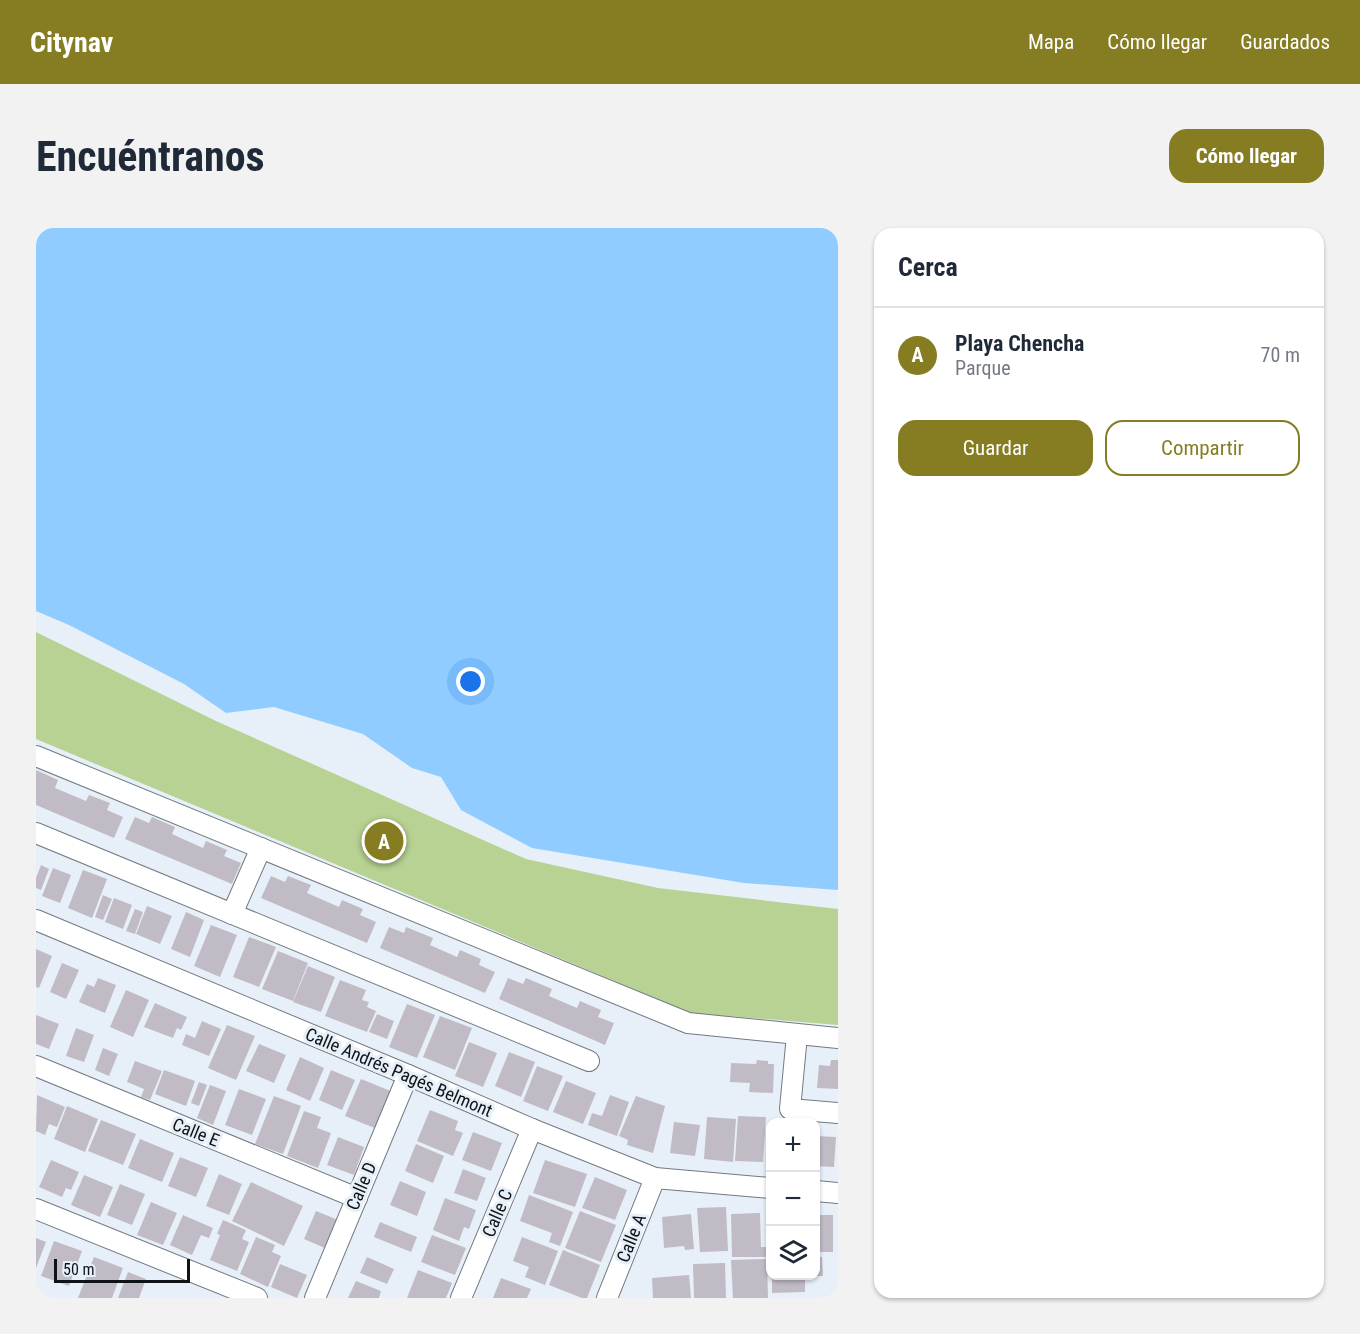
<!DOCTYPE html>
<html lang="es">
<head>
<meta charset="utf-8">
<style>
  :root { --surface:#fff; --page:#f2f2f3; --text:#1f2937; --muted:#747a83; --line:#e0e1e3; --accent:#867c22 }
  body { margin:0; font-family:"Roboto Condensed",sans-serif; background:var(--page); color:var(--text) }
  .controls { position:absolute; right:18px; bottom:18px; display:grid; overflow:hidden; border-radius:12px; box-shadow:0 2px 4px #0004 }
  .controls button { width:54px; height:54px; display:grid; place-items:center; padding:0; border:0; border-bottom:2px solid var(--line); background:var(--surface); color:var(--text); font:30px sans-serif }
  .scale { position:absolute; left:18px; bottom:15px; width:136px; box-sizing:border-box; padding-left:6px; border:3px solid #101316; border-top:0; font-size:16px; line-height:21px; white-space:nowrap; color:#101316; -webkit-text-stroke:4px #e7f0f8; paint-order:stroke }
  .you { position:absolute; left:435px; top:454px; width:21px; height:21px; margin:-15px; border:4px solid #fff; border-radius:50%; background:#1a73e8; box-shadow:0 0 0 9px #1a73e833 }
  .badge { display:grid; place-items:center; width:39px; height:39px; border-radius:50%; background:var(--accent); color:#fff; font-size:20px; font-weight:700 }
  .pin { position:absolute; translate:-50% -50%; border:3px solid #fff; box-shadow:0 2px 6px #0006 }
  .list { margin:0; padding:0; list-style:none }
  h2 { display:flex; justify-content:space-between; align-items:center; height:78px; margin:0; padding:0 24px; font-size:26px }
  h2 small { font-size:20px; font-weight:400; color:var(--muted) }
  .list li { display:grid; grid-template-columns:39px 1fr auto; gap:18px; align-items:center; box-sizing:border-box; height:96px; padding:0 24px; border-top:2px solid var(--line) }
  .list b { display:block; font-size:22px; white-space:nowrap }
  .list p { margin:0; font-size:20px; white-space:nowrap; color:var(--muted) }
  .list em { font-size:20px; font-style:normal; color:var(--muted) }
  .actions { display:flex; gap:12px; padding:18px 24px }
  .actions a { flex:1; padding:14px 0; border:2px solid var(--accent); border-radius:18px; text-align:center; font-size:21px; color:var(--accent) }
  .actions .main { background:var(--accent); color:#fff }
  .icon { flex:none; width:33px; height:33px; fill:none; stroke:currentColor; stroke-width:2; stroke-linecap:round; stroke-linejoin:round }
  .map { position:relative; flex:none; width:802px; height:1070px; overflow:hidden; border-radius:18px }
  header { display:flex; align-items:center; gap:36px; box-sizing:border-box; height:84px; padding:0 30px; background:var(--accent); color:#fff }
  header strong { font-size:28px }
  nav { display:flex; gap:33px; margin-inline-start:auto; font-size:21px }
  .intro { display:flex; align-items:center; justify-content:space-between; box-sizing:border-box; height:144px; padding:0 36px }
  h1 { margin:0; font-size:42px }
  .button { padding:15px 27px; border-radius:18px; background:var(--accent); color:#fff; font-size:21px; font-weight:700 }
  main { display:flex; gap:36px; padding:0 36px }
  aside { flex:1; background:var(--surface); border-radius:18px; box-shadow:0 2px 4px #0004 }
  .map>svg:first-child { display:block }
  .green { fill:#b8d293 }
  .water { fill:#90ccff }
  .building { fill:#c1bbc5 }
  .lines { fill:none; stroke-linecap:round; stroke-linejoin:round }
  .minor-casing { stroke:#727981; stroke-width:22 }
  .minor { stroke:#fff; stroke-width:20 }
  .labels { text-anchor:middle; dominant-baseline:central; stroke-width:6; stroke-linejoin:round; paint-order:stroke }
  .street-label { font-size:18px; fill:#101316; stroke:#e7f0f8 }
</style>
</head>
<body>
<header>
<strong>Citynav</strong>
<nav><a>Mapa</a><a>Cómo llegar</a><a>Guardados</a></nav>
</header>
<div class="intro"><h1>Encuéntranos</h1><a class="button">Cómo llegar</a></div>
<main>
<div class="map">
<svg width="802" height="1070" viewBox="0 0 802 1070">
  <rect width="100%" height="100%" fill="#e7f0f8"/>
  <polygon class="green" points="0,404 180,493 490,631 622,660 802,681 802,797 655,785 0,511"/>
  <polygon class="water" points="0,0 802,0 802,662 708,655 496,620 425,582 405,549 376,540 327,506 238,479 190,485 148,456 33,397 0,383"/>
  <g class="building">
    <polygon points="0,542 22,552 19,560 50,573 53,567 74,575 71,582 87,589 78,610 0,577"/>
    <polygon points="99,589 113,595 116,589 139,599 136,606 167,620 170,613 191,622 188,628 205,635 196,656 89,611"/>
    <polygon points="5,637 13,641 5,662 0,660 0,650"/>
    <polygon points="17,640 35,647 24,675 6,668"/>
    <polygon points="47,642 71,651 56,690 32,680"/>
    <polygon points="235,648 249,654 252,648 275,657 271,665 303,679 306,672 327,681 324,687 340,694 331,715 225,670"/>
    <polygon points="67,667 76,671 67,692 59,689"/>
    <polygon points="78,670 96,677 87,701 69,694"/>
    <polygon points="111,678 136,688 124,716 100,706"/>
    <polygon points="99,681 107,684 99,706 90,703"/>
    <polygon points="150,684 168,692 154,729 135,721"/>
    <polygon points="175,697 201,707 184,749 158,738"/>
    <polygon points="353,699 368,705 370,699 397,710 394,717 421,729 424,722 445,731 443,737 459,744 449,765 344,720"/>
    <polygon points="213,709 240,719 223,759 197,749"/>
    <polygon points="0,721 16,728 3,760 0,759"/>
    <polygon points="242,723 272,735 257,773 226,761"/>
    <polygon points="26,735 43,742 30,771 14,764"/>
    <polygon points="272,738 299,749 285,784 257,774"/>
    <polygon points="62,750 80,757 69,785 43,774 51,756 58,759"/>
    <polygon points="472,750 487,756 490,750 516,761 513,768 541,780 544,773 565,782 562,789 578,795 569,817 463,771"/>
    <polygon points="304,752 330,762 326,772 333,774 331,779 340,783 331,804 289,788"/>
    <polygon points="90,762 113,772 97,809 74,799"/>
    <polygon points="119,775 151,789 145,802 141,800 137,810 108,799"/>
    <polygon points="371,776 399,787 381,830 353,819"/>
    <polygon points="341,786 358,793 351,811 333,804"/>
    <polygon points="0,787 23,796 13,821 0,816"/>
    <polygon points="404,788 436,800 419,842 387,829"/>
    <polygon points="166,793 185,801 173,828 146,817 150,806 159,810"/>
    <polygon points="191,797 219,808 200,852 172,840"/>
    <polygon points="40,800 58,807 48,834 30,828"/>
    <polygon points="433,814 461,825 447,859 419,848"/>
    <polygon points="223,816 250,827 238,855 210,843"/>
    <polygon points="67,820 82,826 73,848 59,842"/>
    <polygon points="473,824 499,834 485,869 459,858"/>
    <polygon points="264,829 288,840 274,873 250,862"/>
    <polygon points="721,832 732,833 732,836 738,836 737,865 713,864 714,855 694,854 695,835 720,836"/>
    <polygon points="795,832 802,832 802,861 781,860 783,837 794,838"/>
    <polygon points="99,833 126,843 114,872 105,869 108,861 91,854"/>
    <polygon points="501,838 527,848 512,883 487,873"/>
    <polygon points="128,842 159,853 150,878 119,866"/>
    <polygon points="295,842 319,852 306,882 283,872"/>
    <polygon points="325,851 357,864 341,901 309,888"/>
    <polygon points="530,853 560,865 547,896 517,884"/>
    <polygon points="163,854 171,857 163,878 155,875"/>
    <polygon points="174,857 190,863 177,897 161,890"/>
    <polygon points="203,861 230,871 216,907 189,897"/>
    <polygon points="1,867 29,879 21,899 13,896 9,907 0,903"/>
    <polygon points="574,867 593,874 581,908 552,897 556,885 566,888"/>
    <polygon points="238,868 265,878 247,926 219,916"/>
    <polygon points="600,868 629,878 617,925 591,917 592,912 583,908"/>
    <polygon points="31,878 62,891 49,924 18,911"/>
    <polygon points="394,882 422,893 419,902 427,905 417,928 381,913"/>
    <polygon points="268,883 285,889 281,900 295,905 282,940 251,928"/>
    <polygon points="702,888 730,889 727,934 699,933"/>
    <polygon points="671,889 700,891 697,934 668,931"/>
    <polygon points="65,892 100,906 87,937 52,923"/>
    <polygon points="638,894 664,897 659,928 634,925"/>
    <polygon points="437,904 466,915 455,943 426,932"/>
    <polygon points="780,908 800,909 798,939 780,938"/>
    <polygon points="302,909 328,919 318,947 291,937"/>
    <polygon points="104,911 138,925 126,954 92,940"/>
    <polygon points="380,916 408,928 397,955 369,943"/>
    <polygon points="144,929 172,940 160,969 132,958"/>
    <polygon points="15,932 43,944 35,962 30,960 26,969 3,959"/>
    <polygon points="509,932 551,946 539,979 497,965"/>
    <polygon points="427,941 450,950 441,973 418,965"/>
    <polygon points="183,946 206,956 193,987 170,978"/>
    <polygon points="48,947 77,959 64,989 35,977"/>
    <polygon points="559,949 591,962 579,992 546,980"/>
    <polygon points="364,953 390,964 381,988 354,977"/>
    <polygon points="215,954 267,978 248,1018 196,993"/>
    <polygon points="84,956 109,966 96,997 71,987"/>
    <polygon points="493,967 537,984 524,1018 513,1014 516,1005 484,993"/>
    <polygon points="409,970 440,982 433,1001 428,999 423,1013 397,1002"/>
    <polygon points="115,974 141,985 127,1017 101,1007"/>
    <polygon points="690,979 692,1023 664,1024 661,980"/>
    <polygon points="280,983 302,992 291,1021 268,1011"/>
    <polygon points="544,983 580,997 565,1034 529,1020"/>
    <polygon points="724,985 725,1019 730,1019 730,1029 696,1029 695,986"/>
    <polygon points="655,986 658,1021 649,1022 648,1018 628,1020 626,989"/>
    <polygon points="147,987 177,1000 173,1010 165,1007 156,1027 134,1017"/>
    <rect x="780" y="987" width="17" height="37"/>
    <polygon points="187,992 210,1002 206,1011 213,1014 201,1043 174,1032 184,1007 181,1006"/>
    <polygon points="344,994 381,1009 375,1024 338,1009"/>
    <polygon points="396,1007 430,1020 419,1047 385,1034"/>
    <polygon points="220,1009 239,1017 236,1024 245,1028 232,1059 204,1046"/>
    <polygon points="486,1009 522,1023 509,1057 489,1049 493,1039 477,1033"/>
    <polygon points="0,1010 10,1014 0,1040"/>
    <polygon points="18,1013 46,1023 33,1058 5,1048"/>
    <polygon points="527,1022 564,1037 551,1070 546,1070 513,1057"/>
    <polygon points="58,1029 87,1040 76,1070 42,1070"/>
    <polygon points="331,1029 358,1041 351,1056 324,1045"/>
    <polygon points="780,1029 786,1029 787,1048 780,1048"/>
    <polygon points="731,1031 732,1070 697,1070 695,1032"/>
    <polygon points="689,1035 690,1070 658,1070 657,1036"/>
    <polygon points="244,1036 271,1047 261,1070 235,1059"/>
    <polygon points="382,1042 416,1055 410,1070 371,1070"/>
    <polygon points="92,1044 110,1051 103,1070 82,1070"/>
    <polygon points="653,1047 655,1070 617,1070 616,1050"/>
    <polygon points="736,1048 769,1048 769,1064 736,1065"/>
    <polygon points="465,1050 495,1061 491,1070 457,1070"/>
    <polygon points="320,1053 345,1063 343,1070 312,1070"/>
  </g>
  <g class="lines">
    <defs>
      <g id="minor">
        <polyline points="0,528 652,795 802,810"/>
        <polyline points="0,605 553,833"/>
        <polyline points="196,686 225,620"/>
        <polyline points="0,692 372,847 496,901 619,950 734,960"/>
        <polyline points="761,807 754,881 802,885"/>
        <polyline points="0,838 321,970"/>
        <polyline points="780,963 802,965"/>
        <polyline points="0,981 221,1070"/>
        <polyline points="279,1070 372,847"/>
        <polyline points="425,1070 496,901"/>
        <polyline points="571,1070 619,950"/>
      </g>
    </defs>
    <use href="#minor" class="minor-casing"/>
    <use href="#minor" class="minor"/>
  </g>
  <g class="labels">
    <g class="street-label">
      <text transform="translate(363 844) rotate(23)">Calle Andrés Pagés Belmont</text>
      <text transform="translate(160 904) rotate(22)">Calle E</text>
      <text transform="translate(325 958) rotate(-67)">Calle D</text>
      <text transform="translate(461 985) rotate(-67)">Calle C</text>
      <text transform="translate(595 1010) rotate(-68)">Calle A</text>
    </g>
  </g>
</svg>
<div class="controls">
<button>+</button>
<button>−</button>
<button><svg class="icon" aria-label="layers" viewBox="0 0 24 24"><path d="M12 4l9 5-9 5-9-5zM3 14l9 5 9-5"/></svg></button>
</div>
<div class="scale">50 m</div>
<div class="you"></div>
<div class="pin badge" style="left:348px;top:613px">A</div>
</div>
<aside>
<h2>Cerca<small></small></h2>
<ul class="list">
<li><span class="badge">A</span><div><b>Playa Chencha</b><p>Parque</p></div><em>70 m</em></li>
</ul>
<div class="actions"><a class="main">Guardar</a><a>Compartir</a></div>
</aside>
</main>
</body>
</html>
